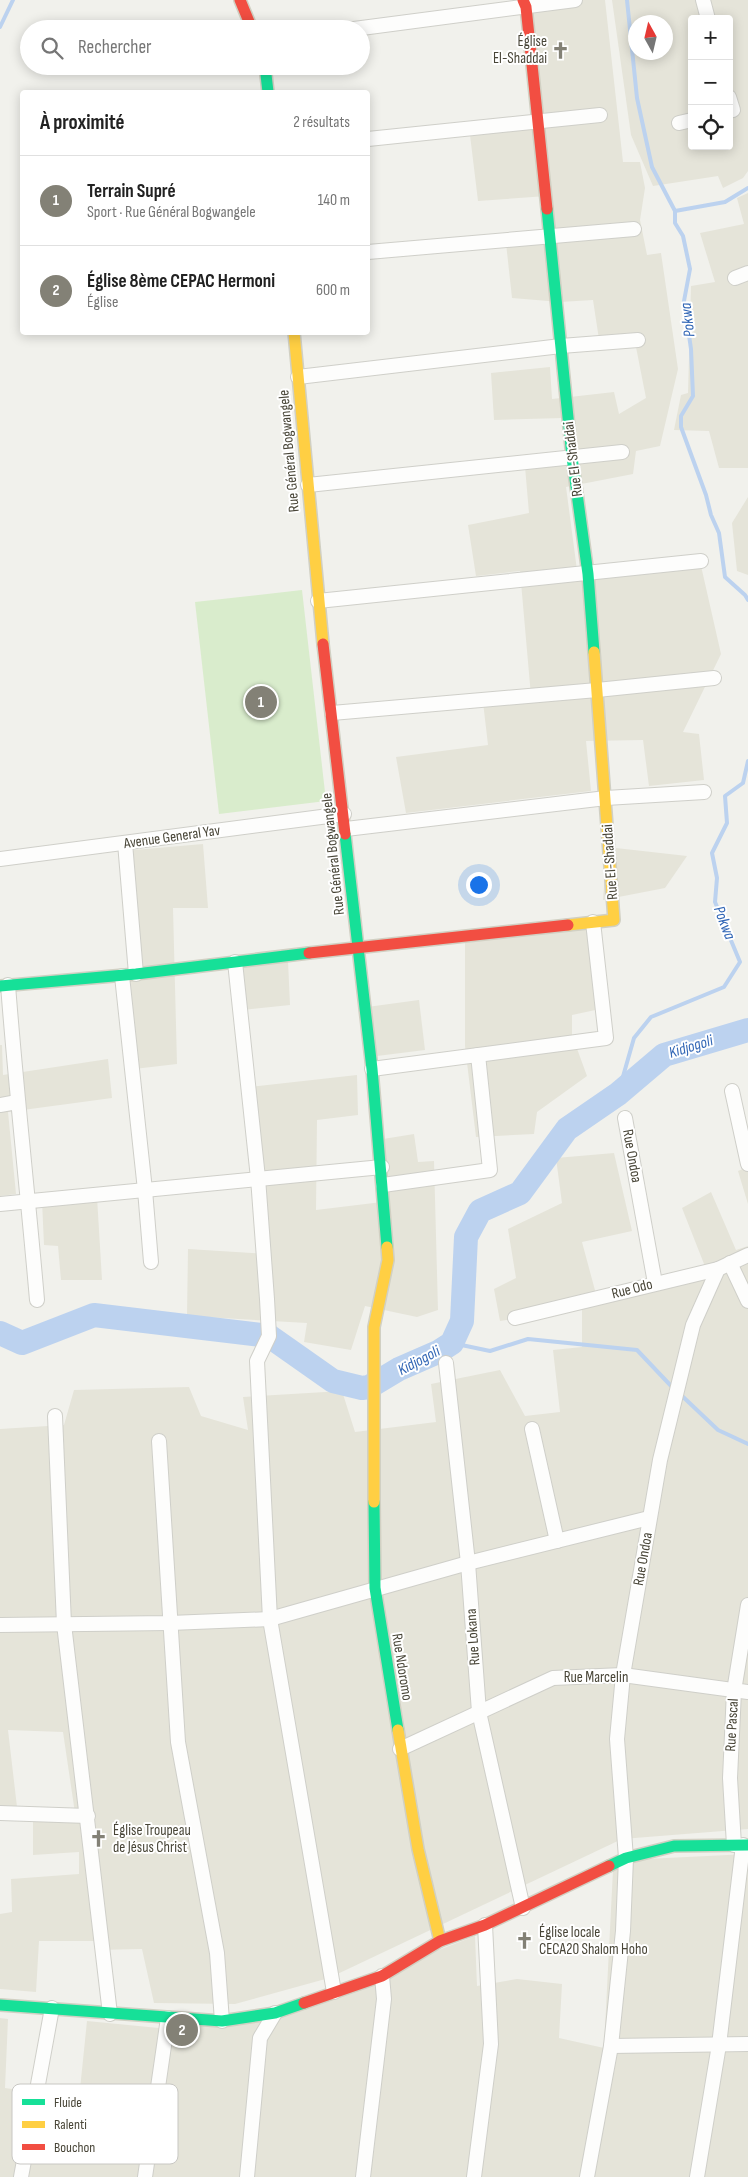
<!DOCTYPE html>
<html lang="fr">
<head>
<meta charset="utf-8">
<style>
  :root { --surface:#fff; --page:#f2f2f2; --text:#222; --muted:#767676; --line:#e0e0e0; --accent:#838176 }
  body { margin:0; font-family:"Sofia Sans Condensed",sans-serif; background:var(--page); color:var(--text) }
  .controls { position:absolute; right:15px; top:15px; display:grid; overflow:hidden; border-radius:5px; box-shadow:0 2px 12px #0003 }
  .controls button { width:45px; height:45px; display:grid; place-items:center; padding:0; border:0; border-bottom:1px solid var(--line); background:var(--surface); color:var(--text); font:25px sans-serif }
  .compass { position:absolute; left:628px; top:15px; width:45px; height:45px; border-radius:50%; background:var(--surface); box-shadow:0 2px 12px #0003; rotate:352deg }
  .you { position:absolute; left:478px; top:884px; width:18px; height:18px; margin:-12px; border:4px solid #fff; border-radius:50%; background:#1a73e8; box-shadow:0 0 0 8px #1a73e833 }
  .badge { display:grid; place-items:center; width:32px; height:32px; border-radius:50%; background:var(--accent); color:#fff; font-size:16px; font-weight:700 }
  .pin { position:absolute; translate:-50% -50%; border:2px solid #fff; box-shadow:0 1px 5px #0006 }
  .list { margin:0; padding:0; list-style:none }
  h2 { display:flex; justify-content:space-between; align-items:center; height:65px; margin:0; padding:0 20px; font-size:21px }
  h2 small { font-size:16px; font-weight:400; color:var(--muted) }
  .list li { display:grid; grid-template-columns:32px 1fr auto; gap:15px; align-items:center; box-sizing:border-box; height:90px; padding:0 20px; border-top:1px solid var(--line) }
  .list b { display:block; font-size:19px; white-space:nowrap }
  .list p { margin:0; font-size:16px; white-space:nowrap; color:var(--muted) }
  .list em { font-size:16px; font-style:normal; color:var(--muted) }
  .icon { flex:none; width:28px; height:28px; fill:none; stroke:currentColor; stroke-width:2; stroke-linecap:round; stroke-linejoin:round }
  .map { position:relative; flex:none; width:748px; height:2177px; overflow:hidden }
  .search { position:absolute; background:var(--surface); box-shadow:0 2px 12px #0003; left:20px; top:20px; width:350px; height:55px; display:flex; align-items:center; gap:12px; box-sizing:border-box; padding:0 18px; border-radius:28px; color:var(--muted); font-size:19px }
  .panel { position:absolute; background:var(--surface); box-shadow:0 2px 12px #0003; left:20px; top:90px; width:350px; height:245px; border-radius:5px }
  .map>svg:first-child { display:block }
  .residential { fill:#e5e4d9; fill-rule:evenodd }
  .park { fill:#d9eccc }
  .lines { fill:none; stroke-linecap:round; stroke-linejoin:round }
  .stream { stroke:#bcd2ef; stroke-width:4 }
  .river { stroke:#bcd2ef; stroke-width:24 }
  .street-casing { stroke:#cfcfc9; stroke-width:16 }
  .fast-casing { stroke:#d1d0c3; stroke-width:14 }
  .slow-casing { stroke:#d1d0c3; stroke-width:14 }
  .jam-casing { stroke:#d1d0c3; stroke-width:14 }
  .street { stroke:#fdfdfc; stroke-width:14 }
  .fast { stroke:#16e098; stroke-width:11 }
  .slow { stroke:#ffcf43; stroke-width:11 }
  .jam { stroke:#f24e42; stroke-width:11 }
  .labels { text-anchor:middle; dominant-baseline:central; stroke-width:4; stroke-linejoin:round; paint-order:stroke }
  .poi-label { font-size:15px; fill:#484537; stroke:#fff; text-anchor:start }
  .street-label { font-size:15px; fill:#484537; stroke:#fff }
  .water-label { font-size:16px; font-style:italic; fill:#3065b5; stroke:#fff }
  .key { fill:#fff; stroke:#c8c7c3; stroke-width:1 }
  .key-label { font-size:14px; fill:#484537 }
</style>
</head>
<body>
<div class="map">
<svg width="748" height="2177" viewBox="0 0 748 2177">
  <rect width="100%" height="100%" fill="#f1f1ec"/>
  <g class="residential">
    <polygon points="547,0 605,0 623,162 640,162 645,188 640,220 647,255 661,253 678,369 660,446 636,451 633,474 566,487 577,570 699,557 721,654 683,732 699,734 704,780 649,786 643,740 586,741 591,791 406,813 396,757 488,745 483,702 531,696 520,571 476,576 468,525 529,513 524,455 566,452 563,418 494,420 491,373 550,367 552,399 614,392 619,414 646,398 635,342 600,346 593,300 560,302 512,298 506,243 551,238 547,196 478,201 470,135 537,128 522,14"/>
    <path d="M612 0H748V171L743 178 723 188 718 176 653 186 631 135ZM692 19H729V146H692ZM636 22H666V52H636Z"/>
    <polygon points="748,193 748,468 719,468 709,431 674,430 681,395 688,393 691,286 715,282 700,233 744,224 737,198"/>
    <polygon points="748,497 748,575 737,571 732,523"/>
    <polygon points="203,844 208,908 173,908 177,1064 134,1069 125,860 134,850"/>
    <polygon points="607,847 687,856 665,888 603,900"/>
    <polygon points="593,924 600,1009 572,1015 572,1035 587,1076 537,1112 534,1134 476,1137 465,1046 465,943"/>
    <polygon points="288,961 290,1005 243,1010 236,967"/>
    <polygon points="419,1000 425,1050 377,1056 367,1007"/>
    <polygon points="0,1045 2,1045 3,1075 108,1059 112,1098 8,1112 16,1194 0,1196"/>
    <polygon points="357,1075 358,1115 317,1120 316,1210 382,1202 377,1140 414,1134 418,1162 434,1161 438,1310 417,1317 365,1306 351,1350 304,1342 307,1323 187,1316 188,1249 267,1254 250,1087"/>
    <polygon points="614,1153 632,1231 582,1242 596,1294 708,1274 682,1208 711,1192 736,1250 748,1246 748,1829 622,1839 329,1978 235,2004 154,2003 142,1949 96,1950 94,1941 39,1941 36,1992 0,1989 0,1914 12,1912 11,1879 79,1874 79,1852 33,1855 33,1812 75,1813 63,1732 8,1730 17,1807 0,1807 0,1429 64,1425 74,1390 189,1387 201,1416 248,1430 243,1397 342,1391 355,1432 436,1422 431,1384 500,1370 525,1416 560,1412 553,1350 582,1347 582,1309 500,1321 494,1289 516,1278 508,1229 562,1203 556,1158"/>
    <polygon points="748,1167 748,1204 738,1171"/>
    <polygon points="97,1197 102,1280 61,1280 58,1246 44,1245 42,1201"/>
    <polygon points="748,1854 748,2177 0,2177 0,2018 8,2019 5,2088 79,2099 87,2021 169,2029 252,2022 475,1936 477,1986 517,1979 562,1984 559,2038 604,2048 613,1870 646,1859"/>
  </g>
  <polygon class="park" points="302,590 326,801 219,814 195,602"/>
  <g class="lines">
    <g class="stream">
      <polyline points="627,0 637,98 652,167 675,211 675,223 683,236 690,269 684,301 691,349 693,396 681,416 681,427 706,495 711,515 719,533 725,577 745,595 748,600"/>
      <polyline points="0,27 13,0"/>
      <polyline points="675,211 725,202 748,188"/>
      <polyline points="618,1094 634,1038 651,1017 724,987 740,962 715,902 717,878 712,853 727,823 725,796 743,783 748,761"/>
      <polyline points="452,1343 490,1351 528,1339 637,1350 673,1388"/>
      <polyline points="680,1394 718,1430 748,1444"/>
    </g>
    <polyline class="river" points="0,1333 22,1343 94,1315 269,1336 333,1381 362,1388 369,1387 399,1369 438,1352 452,1343 462,1321 466,1237 480,1211 520,1193 567,1129 618,1094 664,1055 748,1030"/>
    <defs>
      <g id="street">
        <polyline points="703,0 708,19"/>
        <polyline points="354,29 575,0"/>
        <polyline points="729,97 733,110 729,111"/>
        <polyline points="679,123 692,120"/>
        <polyline points="368,139 600,115"/>
        <polyline points="368,252 634,229"/>
        <polyline points="735,278 748,273"/>
        <polyline points="298,377 561,346 638,340"/>
        <polyline points="308,485 622,452"/>
        <polyline points="318,601 701,561"/>
        <polyline points="332,713 597,690 714,678"/>
        <polyline points="346,829 606,798 704,792"/>
        <polyline points="125,843 136,974"/>
        <polyline points="0,859 344,814"/>
        <polyline points="235,962 258,1178 267,1299 269,1336 257,1361 270,1619 334,1992"/>
        <polyline points="122,976 145,1190 151,1262"/>
        <path d="M8 985C16 1090 28 1195 37 1300"/>
        <polyline points="372,1069 606,1038 593,922"/>
        <polyline points="732,1091 748,1164"/>
        <polyline points="0,1105 17,1102"/>
        <polyline points="625,1118 655,1283"/>
        <polyline points="383,1185 490,1170 478,1055"/>
        <polyline points="0,1204 382,1167"/>
        <polyline points="730,1263 748,1301"/>
        <polyline points="515,1318 718,1269 748,1255"/>
        <polyline points="446,1363 468,1563 479,1712 523,1908"/>
        <polyline points="55,1416 64,1624 110,2014"/>
        <polyline points="532,1429 557,1541"/>
        <polyline points="159,1441 178,1742 217,1953 222,2021"/>
        <polyline points="0,1625 170,1623 270,1619 468,1563 649,1518"/>
        <polyline points="400,1749 553,1678 623,1675 748,1692"/>
        <polyline points="0,1813 88,1816"/>
        <polyline points="734,1845 730,1778 734,1691 748,1605"/>
        <polyline points="611,2046 748,2044"/>
        <polyline points="21,2177 52,2008"/>
        <polyline points="145,2177 168,2018"/>
        <polyline points="247,2177 260,2038 275,2013"/>
        <polyline points="363,2177 384,1999 382,1976"/>
        <polyline points="474,2177 491,2044 485,1925"/>
        <polyline points="587,2177 611,2046 623,1931 626,1858 617,1739 623,1675 660,1460 693,1325 718,1269"/>
        <polyline points="697,2177 719,2045 743,1845"/>
      </g>
      <g id="fast">
        <polyline points="265,66 268,92"/>
        <polyline points="547,209 572,457 588,574 594,652"/>
        <polyline points="345,834 372,1069 387,1247"/>
        <polyline points="0,986 136,974 309,953"/>
        <polyline points="374,1502 375,1588 398,1730"/>
        <polyline points="609,1866 626,1858 674,1846 748,1845"/>
        <polyline points="0,2005 222,2021 275,2013 304,2003"/>
      </g>
      <g id="slow">
        <polyline points="294,332 323,644"/>
        <polyline points="568,925 614,920 594,652"/>
        <polyline points="374,1502 374,1327 388,1260 387,1247"/>
        <polyline points="398,1730 418,1849 440,1941"/>
      </g>
      <g id="jam">
        <polyline points="240,0 252,29"/>
        <polyline points="523,0 526,7 547,209"/>
        <polyline points="323,644 345,834"/>
        <polyline points="309,953 568,925"/>
        <polyline points="304,2003 382,1976 440,1941 485,1925 609,1866"/>
      </g>
    </defs>
    <use href="#street" class="street-casing"/>
    <use href="#fast" class="fast-casing"/>
    <use href="#slow" class="slow-casing"/>
    <use href="#jam" class="jam-casing"/>
    <use href="#street" class="street"/>
    <use href="#fast" class="fast"/>
    <use href="#slow" class="slow"/>
    <use href="#jam" class="jam"/>
  </g>
  <defs>
    <symbol id="church-bare" viewBox="-9 -9 18 18"><path d="M-1.2-6h2.4v3.5h3.3v2.4h-3.3V6h-2.4V-.1h-3.3v-2.4h3.3Z" fill="#838176" stroke="#fff" stroke-width="2.5" paint-order="stroke"/></symbol>
  </defs>
  <g fill-rule="evenodd">
    <use href="#church-bare" x="548" y="38" width="25" height="25"/>
    <use href="#church-bare" x="86" y="1826" width="25" height="25"/>
    <use href="#church-bare" x="512" y="1928" width="25" height="25"/>
  </g>
  <g class="labels">
    <g class="poi-label">
      <text x="547" y="41" text-anchor="end">Église<tspan x="547" dy="17">El-Shaddai</tspan></text>
      <text x="113" y="1830">Église Troupeau<tspan x="113" dy="17">de Jésus Christ</tspan></text>
      <text x="539" y="1932">Église locale<tspan x="539" dy="17">CECA20 Shalom Hoho</tspan></text>
    </g>
    <g class="street-label">
      <text transform="translate(289 451) rotate(-95)">Rue Général Bogwangele</text>
      <text transform="translate(573 459) rotate(-97)">Rue El-Shaddai</text>
      <text transform="translate(172 837) rotate(-8)">Avenue General Yav</text>
      <text transform="translate(333 854) rotate(-96)">Rue Général Bogwangele</text>
      <text transform="translate(610 862) rotate(-94)">Rue El-Shaddai</text>
      <text transform="translate(632 1156) rotate(80)">Rue Ondoa</text>
      <text transform="translate(632 1289) rotate(-14)">Rue Odo</text>
      <text transform="translate(643 1559) rotate(-80)">Rue Ondoa</text>
      <text transform="translate(473 1637) rotate(-94)">Rue Lokana</text>
      <text transform="translate(402 1667) rotate(81)">Rue Ndoromo</text>
      <text x="596" y="1677">Rue Marcelin</text>
      <text transform="translate(732 1725) rotate(-87)">Rue Pascal</text>
    </g>
    <g class="water-label">
      <text transform="translate(688 320) rotate(-97)">Pokwa</text>
      <text transform="translate(724 923) rotate(69)">Pokwa</text>
      <text transform="translate(691 1047) rotate(-17)">Kidjogoli</text>
      <text transform="translate(419 1361) rotate(-28)">Kidjogoli</text>
    </g>
  </g>
  <rect x="12" y="2084" width="166" height="80" rx="8" class="key"/>
  <rect x="22" y="2099" width="23" height="6" fill="#16e098"/>
  <rect x="22" y="2121" width="23" height="7" fill="#ffcf43"/>
  <rect x="22" y="2144" width="23" height="6" fill="#f24e42"/>
  <g class="key-label">
    <text x="54" y="2107">Fluide</text>
    <text x="54" y="2129">Ralenti</text>
    <text x="54" y="2152">Bouchon</text>
  </g>
</svg>
<div class="controls">
<button>+</button>
<button>−</button>
<button><svg class="icon" aria-label="locate" viewBox="0 0 24 24"><circle cx="12" cy="12" r="6"/><path d="M12 2v4M12 18v4M2 12h4M18 12h4"/></svg></button>
</div>
<svg class="compass" viewBox="-18 -18 36 36"><path d="M0-13l5 13h-10z" fill="#e53935"/><path d="M0 13l5-13h-10z" fill="#767676"/></svg>
<div class="you"></div>
<div class="pin badge" style="left:261px;top:702px">1</div>
<div class="pin badge" style="left:182px;top:2030px">2</div>
<div class="search"><svg class="icon" aria-label="search" viewBox="0 0 24 24"><circle cx="10" cy="10" r="6"/><path d="M15 15l6 6"/></svg>Rechercher</div>
<section class="panel">
<h2>À proximité<small>2 résultats</small></h2>
<ul class="list">
<li><span class="badge">1</span><div><b>Terrain Supré</b><p>Sport · Rue Général Bogwangele</p></div><em>140 m</em></li>
<li><span class="badge">2</span><div><b>Église 8ème CEPAC Hermoni</b><p>Église</p></div><em>600 m</em></li>
</ul>
</section>
</div>
</body>
</html>
